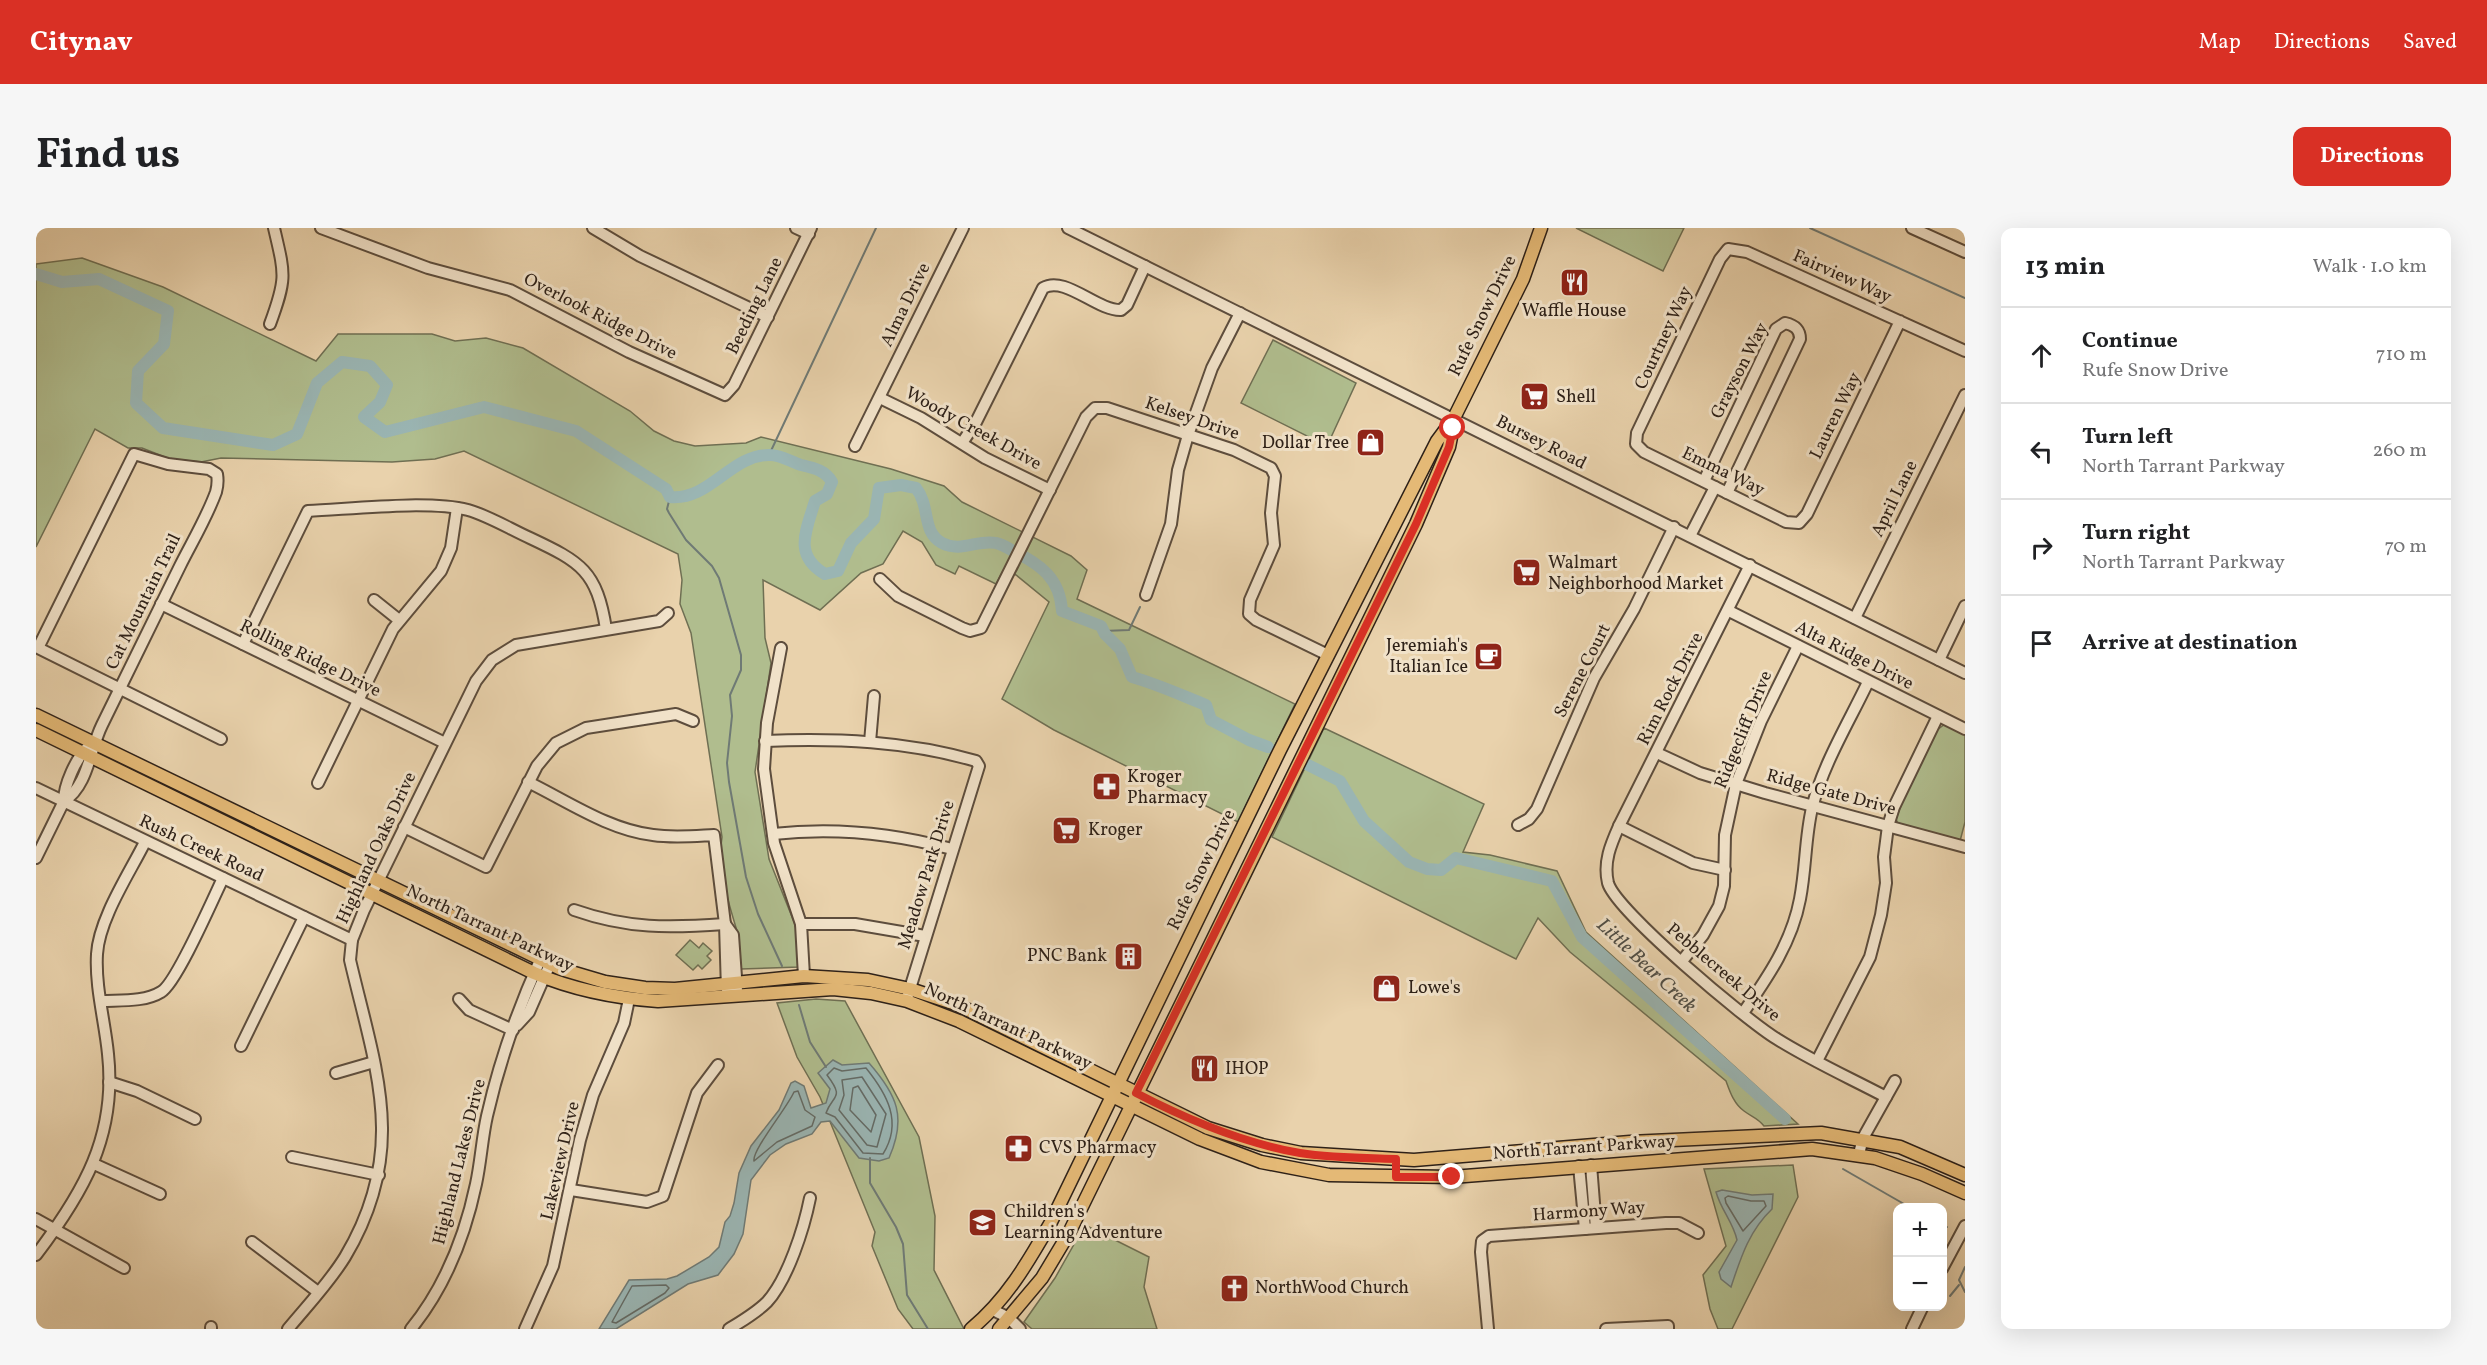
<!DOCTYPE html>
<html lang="en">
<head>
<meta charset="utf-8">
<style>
  :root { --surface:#fff; --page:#f6f6f6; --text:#202124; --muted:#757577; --line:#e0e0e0; --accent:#d93025 }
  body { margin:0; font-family:Vollkorn,serif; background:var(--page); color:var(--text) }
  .controls { position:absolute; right:18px; bottom:18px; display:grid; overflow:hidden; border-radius:12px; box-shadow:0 6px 24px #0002 }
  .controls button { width:54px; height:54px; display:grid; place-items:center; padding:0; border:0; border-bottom:2px solid var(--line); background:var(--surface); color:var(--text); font:30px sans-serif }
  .stop { position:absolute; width:18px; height:18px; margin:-14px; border:4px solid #d93025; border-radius:50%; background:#fff }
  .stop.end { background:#d93025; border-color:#fff; box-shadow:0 2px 6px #0008 }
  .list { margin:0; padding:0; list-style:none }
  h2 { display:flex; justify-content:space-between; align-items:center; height:78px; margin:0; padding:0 24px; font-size:26px }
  h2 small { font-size:20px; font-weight:400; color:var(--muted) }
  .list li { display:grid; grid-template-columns:39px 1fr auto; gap:18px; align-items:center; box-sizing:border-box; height:96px; padding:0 24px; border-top:2px solid var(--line) }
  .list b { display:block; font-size:22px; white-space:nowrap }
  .list p { margin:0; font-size:20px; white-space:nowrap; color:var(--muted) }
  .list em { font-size:20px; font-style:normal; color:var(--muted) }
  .icon { flex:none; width:33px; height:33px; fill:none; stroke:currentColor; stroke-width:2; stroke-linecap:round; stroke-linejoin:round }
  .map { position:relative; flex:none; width:1929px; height:1101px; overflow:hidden; border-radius:12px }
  header { display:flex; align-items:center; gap:36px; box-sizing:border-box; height:84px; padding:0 30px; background:var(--accent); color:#fff }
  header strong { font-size:28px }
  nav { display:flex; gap:33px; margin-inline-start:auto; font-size:21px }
  .intro { display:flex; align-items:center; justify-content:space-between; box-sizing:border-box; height:144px; padding:0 36px }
  h1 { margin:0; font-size:42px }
  .button { padding:15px 27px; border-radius:12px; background:var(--accent); color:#fff; font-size:21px; font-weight:700 }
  main { display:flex; gap:36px; padding:0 36px }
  aside { flex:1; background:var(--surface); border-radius:12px; box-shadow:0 6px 24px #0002 }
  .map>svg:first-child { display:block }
  .green { fill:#b0bd8e; stroke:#6f6f53; stroke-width:1.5 }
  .water { fill:#9ab5b3; stroke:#6f7a75; stroke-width:1.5 }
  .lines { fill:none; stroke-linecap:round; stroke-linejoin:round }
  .shore { stroke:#646b66; stroke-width:1.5 }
  .stream { stroke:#6f7a75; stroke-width:2 }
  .river { stroke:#9ab5b3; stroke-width:12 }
  .minor-casing { stroke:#5d4d3d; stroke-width:14 }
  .major-casing { stroke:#2e2118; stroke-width:15 }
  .minor { stroke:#f1e2c9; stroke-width:10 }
  .major { stroke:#e4b976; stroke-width:12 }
  .route { stroke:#d93025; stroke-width:8 }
  .labels { text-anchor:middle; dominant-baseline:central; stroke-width:6; stroke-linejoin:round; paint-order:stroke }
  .street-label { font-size:18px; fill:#2e2118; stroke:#f1e2c9 }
  .poi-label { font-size:18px; fill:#2e2118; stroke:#f1e2c9; text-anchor:start }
  .water-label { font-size:20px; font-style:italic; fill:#4e4d46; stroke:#f1e2c9 }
</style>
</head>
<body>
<header>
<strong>Citynav</strong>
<nav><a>Map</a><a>Directions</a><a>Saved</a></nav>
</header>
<div class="intro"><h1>Find us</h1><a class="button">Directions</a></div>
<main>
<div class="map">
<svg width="1929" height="1101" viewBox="0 0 1929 1101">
  <rect width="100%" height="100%" fill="#e9d2ac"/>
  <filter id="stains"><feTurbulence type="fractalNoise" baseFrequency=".00333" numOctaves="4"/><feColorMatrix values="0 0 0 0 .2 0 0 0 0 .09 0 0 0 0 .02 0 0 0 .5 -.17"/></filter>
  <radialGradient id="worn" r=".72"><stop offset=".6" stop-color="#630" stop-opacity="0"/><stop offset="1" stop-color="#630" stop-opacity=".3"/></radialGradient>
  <g class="green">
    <polygon points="1540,0 1648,0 1627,43"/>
    <path d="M46 30 127 59 280 133 302 106H396L419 113 450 110 487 120 594 183 618 203 638 213 659 218 710 215 725 209 855 241 908 258 926 274 1035 328 1051 342 1041 371 1259 476 1202 594 1018 502 966 471 1013 374 980 347 968 341 960 356 923 338 919 346 900 337 886 314 867 303 847 336 825 345 784 382 727 352 729 410 735 435 719 544 733 631 760 699 763 739 705 741C704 729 704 715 701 703 692 673 681 640 686 609L655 405 644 376 646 352 642 326 428 223 399 231 356 234 185 230 165 234 134 231 106 220H92L59 201 0 319V36Z"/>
    <polygon points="1237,112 1320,155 1291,218 1205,175"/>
    <polygon points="1909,496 1929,506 1929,594 1924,613 1862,596 1860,591 1869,567 1901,502"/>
    <path d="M1288 500 1448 576 1427 624 1454 627 1521 643 1550 704 1762 896 1728 898C1722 890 1716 889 1708 883 1698 876 1694 864 1690 853L1534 724 1502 690 1480 731 1236 609Z"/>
    <polygon points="654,712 663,720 667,715 676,723 671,728 675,732 666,741 662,737 657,742 640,727"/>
    <polygon points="780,771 809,773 883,909 899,988 898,1042 928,1101 877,1101 862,1081 836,1018 839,1004 784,869 761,829 741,775"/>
    <polygon points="1757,937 1762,969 1696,1101 1682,1101 1674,1081 1667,1047 1690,1018 1668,941"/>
    <polygon points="1049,997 1113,1029 1108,1059 1121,1101 996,1101 988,1094 1019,1050"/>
  </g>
  <g class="water">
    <path d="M797 832 806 837 833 835C861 867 871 889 853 930L843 933 823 930 794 893 785 894 776 906 750 916 734 927 715 952 707 1006 698 1026 682 1047 652 1056 580 1101H563L593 1052 631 1051 641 1048 673 1029 683 1019 689 994 694 988 698 975 703 945 715 918 743 882 755 855 759 853 768 858 775 880 790 875 794 861 782 845Z"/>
    <path d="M1686 962 1716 967 1737 966 1736 981C1713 1003 1705 1029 1695 1059L1685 1051 1683 1044 1701 1012C1697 994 1685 982 1680 964Z"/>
  </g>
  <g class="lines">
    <g class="shore">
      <path d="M798 840 806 843 830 840C851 866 867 894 847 926L827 925 799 889 790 885C797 866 809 871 791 847Z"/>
      <polygon points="826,849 850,886 841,919 831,917 803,882 808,867 806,852"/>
      <polygon points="822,858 840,887 835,904 814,882 817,860"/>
      <path d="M762 863 769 882 779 889 776 898 741 914 718 933C716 922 751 880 758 864Z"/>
      <polygon points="1692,968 1715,973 1728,973 1730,978 1707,1003 1690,975 1689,970"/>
      <polygon points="630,1057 633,1060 629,1065 580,1095 576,1094 596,1058"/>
    </g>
    <g class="stream">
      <polyline points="1774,0 1929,70"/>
      <polyline points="733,227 840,0"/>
      <polyline points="634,269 631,281 633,285 650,312 676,338 683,350 705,427 705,442 694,467 696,488 691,535 693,554 710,649 722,686 746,738"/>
      <polyline points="1067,403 1093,402 1104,379"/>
      <polyline points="763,777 774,814 790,839"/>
      <polyline points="834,930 834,955 860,999 867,1016 871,1067 892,1101"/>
      <polyline points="1807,941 1875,980"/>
      <polyline points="1906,996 1911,999"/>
      <polyline points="1929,1039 1923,1052 1929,1064"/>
      <polyline points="1914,1068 1923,1057"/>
    </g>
    <g class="river">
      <path d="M0 46 26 54 63 51 132 83 128 116 102 143 100 175 127 200 237 217 261 206 281 155 306 134 334 138 351 157 344 174 328 189 349 204 448 179 540 203 630 261 634 269C674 273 695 226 734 227 745 227 755 234 765 237 778 240 789 242 796 254L791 266 779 273C770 303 757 327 789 346L802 343 815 315 838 291 843 260 865 257 880 260C895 279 885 303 906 315 925 325 942 311 960 315 966 316 972 320 977 323 1004 336 1024 350 1026 383L1065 398 1069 406 1084 421 1096 449C1121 456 1145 467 1170 477L1175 492 1213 512 1232 519"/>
      <polyline points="1272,537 1304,553 1328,593 1373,634 1391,641 1405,642 1420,630 1516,653 1546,709 1749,891"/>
    </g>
    <defs>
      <g id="minor">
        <polyline points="285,0 392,40 474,62 593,124 689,167 698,157 775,0"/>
        <polyline points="557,0 604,28 732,89"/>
        <polyline points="760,0 773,6"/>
        <polyline points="1032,0 1929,445"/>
        <polyline points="1876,0 1929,24"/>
        <polyline points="1864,93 1771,286 1763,295 1750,294 1608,224 1600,216 1601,205 1684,31 1692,21 1711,24 1929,123"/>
        <path d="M234 96C251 50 249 47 238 0"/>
        <polyline points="844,170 885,190 949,230 1014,262"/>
        <path d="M926 215 940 194 1007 60C1029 47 1061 83 1085 82L1091 77 1109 38"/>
        <polyline points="819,218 927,0"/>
        <path d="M1668 253 1740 101 1749 95C1758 97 1764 101 1764 111L1691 265"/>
        <polyline points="1654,308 1679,259"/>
        <path d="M1714 337 1583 598C1575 616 1567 634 1572 655 1580 683 1711 793 1741 811 1776 833 1814 850 1850 869"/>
        <polyline points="844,351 862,368 926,400 934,403 945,400 1050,189 1059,180 1071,180 1198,222 1235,240 1239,248 1235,285 1238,317 1214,372 1213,386 1220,392 1292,427"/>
        <polyline points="1110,367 1135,296 1142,242 1152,207 1176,140 1204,85"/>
        <polyline points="338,372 363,392"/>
        <polyline points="125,376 409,515"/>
        <polyline points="1693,383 1929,501"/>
        <polyline points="1819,390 1929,167"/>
        <path d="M207 416 272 283C316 281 391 272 432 282 453 288 474 301 494 310 545 334 561 343 570 401"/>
        <polyline points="745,420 731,495 728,541 738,615 765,696 768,748"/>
        <polyline points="1903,432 1929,378"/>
        <path d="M729 513C800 510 871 513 940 533L943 538 872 767"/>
        <polyline points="834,514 838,468"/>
        <polyline points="1621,525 1664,545 1729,565 1929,619"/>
        <path d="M492 554C531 573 573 602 617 607 637 610 658 608 678 607L689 696 691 762"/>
        <polyline points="282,555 357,401 405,343 415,320 421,280"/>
        <polyline points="0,560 316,712"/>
        <path d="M28 573C52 558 54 521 66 497 92 444 118 391 144 338 156 314 171 289 180 264 182 257 182 252 181 246L173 241 132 236 98 226 2 420 185 511"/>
        <polyline points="1482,597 1493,591 1501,581 1558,450 1598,381 1638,299"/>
        <polyline points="1583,598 1657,635 1689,642"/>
        <polyline points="368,599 450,639 501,538 520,515 550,500 640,486 657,493"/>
        <path d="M737 606C798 599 857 605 916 621"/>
        <path d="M0 630 28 573C28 557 40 530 52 519"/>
        <path d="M538 682C592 701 633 700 689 696"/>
        <polyline points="689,696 697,707 701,763"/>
        <polyline points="765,696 819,696 889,708"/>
        <polyline points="1646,733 1667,707 1683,678 1688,658 1689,607 1700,556 1725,493 1762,418"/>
        <polyline points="423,771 433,782 477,802"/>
        <path d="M66 773C84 772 109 774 125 764 140 756 177 671 187 650"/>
        <path d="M1707 785C1732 749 1756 714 1764 671 1770 640 1769 610 1776 580 1787 536 1813 494 1832 454"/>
        <polyline points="481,797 493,784 514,736"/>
        <polyline points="205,818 268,689"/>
        <polyline points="1781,833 1834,729 1845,687 1850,655 1848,629 1852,598 1858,579 1902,488"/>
        <polyline points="300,845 338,834"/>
        <polyline points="73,854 101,863 159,891"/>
        <polyline points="1823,926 1827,910 1859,853"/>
        <polyline points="256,929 343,947"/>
        <polyline points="58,936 124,966"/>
        <polyline points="1555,937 1560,1000"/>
        <polyline points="1543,938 1549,1001"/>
        <polyline points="535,962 611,974 627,968 661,865 682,837"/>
        <polyline points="0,991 88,1040"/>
        <polyline points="216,1014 282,1064"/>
        <path d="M0 1027C47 965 81 908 72 826 69 794 59 759 61 726 63 691 93 646 109 614"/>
        <polyline points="1906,1041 1929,998"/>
        <polyline points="957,1082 973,1090 984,1101"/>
        <polyline points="175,1099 175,1101"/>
        <path d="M252 1101C271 1078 293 1055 309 1029 373 922 340 843 314 732L316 712 328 682 440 453 456 432 480 417 623 393 632 385"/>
        <path d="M375 1101C409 1059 429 1008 440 956 445 933 446 910 451 888 463 835 482 781 504 732"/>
        <polyline points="489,1101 517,1038 544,912 557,867 588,795 593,771"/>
        <path d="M693 1101C706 1093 720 1085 731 1074 752 1051 768 1000 774 970"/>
        <polyline points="1452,1101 1445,1024 1446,1013 1453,1008 1630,995 1643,995 1662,1005"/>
        <polyline points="1570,1101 1632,1098 1632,1101"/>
        <polyline points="1876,1101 1887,1078"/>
      </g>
      <g id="major">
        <polyline points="0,487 525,741 569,754 609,760 639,761 768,748 832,752 874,761 920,776 1172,900 1226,917 1265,925 1378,932 1594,914 1785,905 1864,919 1929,947"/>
        <path d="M0 502 498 745C538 762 579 770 622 773L797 761 835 765 871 773 923 793 1164 911 1225 934 1293 947 1416 949 1776 921 1839 930 1886 946 1929 965"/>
        <path d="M935 1101C970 1072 991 1036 1014 996L1244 522 1401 213 1418 190 1487 51 1505 0"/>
        <polyline points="963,1101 1006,1050 1033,1005 1380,296 1413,219 1418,194"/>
      </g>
    </defs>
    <use href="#minor" class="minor-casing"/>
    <use href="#major" class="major-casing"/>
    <use href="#minor" class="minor"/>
    <use href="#major" class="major"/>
  </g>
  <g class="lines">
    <path class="route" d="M1416 949H1360V931C1329 930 1296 930 1264 925 1206 915 1152 892 1100 865L1380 296 1413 219 1417 200"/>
  </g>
  <defs>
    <symbol id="restaurant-square" viewBox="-11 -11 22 22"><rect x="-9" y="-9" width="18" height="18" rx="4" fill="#8f2418" stroke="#f1e2c9"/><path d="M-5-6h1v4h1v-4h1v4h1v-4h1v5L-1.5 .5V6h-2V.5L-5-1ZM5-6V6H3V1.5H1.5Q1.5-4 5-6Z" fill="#fff"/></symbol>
    <symbol id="supermarket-square" viewBox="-11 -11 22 22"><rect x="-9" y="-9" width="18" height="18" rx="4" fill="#8f2418" stroke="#f1e2c9"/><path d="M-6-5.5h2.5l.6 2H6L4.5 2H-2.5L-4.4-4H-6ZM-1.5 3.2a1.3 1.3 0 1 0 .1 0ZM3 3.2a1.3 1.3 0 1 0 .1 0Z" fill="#fff"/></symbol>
    <symbol id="shop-square" viewBox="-11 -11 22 22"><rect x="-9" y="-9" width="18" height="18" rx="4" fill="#8f2418" stroke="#f1e2c9"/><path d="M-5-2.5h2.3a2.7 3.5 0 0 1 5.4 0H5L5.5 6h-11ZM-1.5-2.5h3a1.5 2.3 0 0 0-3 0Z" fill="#fff"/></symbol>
    <symbol id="cafe-square" viewBox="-11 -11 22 22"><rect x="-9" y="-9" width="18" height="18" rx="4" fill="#8f2418" stroke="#f1e2c9"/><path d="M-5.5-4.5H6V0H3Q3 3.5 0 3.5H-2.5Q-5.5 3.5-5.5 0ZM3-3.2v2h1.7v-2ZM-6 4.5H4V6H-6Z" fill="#fff"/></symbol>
    <symbol id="pharmacy-square" viewBox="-11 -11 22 22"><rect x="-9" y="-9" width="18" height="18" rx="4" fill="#8f2418" stroke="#f1e2c9"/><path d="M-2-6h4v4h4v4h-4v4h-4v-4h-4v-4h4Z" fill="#fff"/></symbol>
    <symbol id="building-square" viewBox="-11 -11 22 22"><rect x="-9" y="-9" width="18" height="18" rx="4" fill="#8f2418" stroke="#f1e2c9"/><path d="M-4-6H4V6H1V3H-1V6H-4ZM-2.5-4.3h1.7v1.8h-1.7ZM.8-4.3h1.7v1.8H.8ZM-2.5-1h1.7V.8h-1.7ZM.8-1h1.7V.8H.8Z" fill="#fff"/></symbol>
    <symbol id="school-square" viewBox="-11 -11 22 22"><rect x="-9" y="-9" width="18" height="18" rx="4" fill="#8f2418" stroke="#f1e2c9"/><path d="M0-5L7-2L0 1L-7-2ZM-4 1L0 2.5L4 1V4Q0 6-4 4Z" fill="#fff"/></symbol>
    <symbol id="church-square" viewBox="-11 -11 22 22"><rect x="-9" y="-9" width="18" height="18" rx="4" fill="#8f2418" stroke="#f1e2c9"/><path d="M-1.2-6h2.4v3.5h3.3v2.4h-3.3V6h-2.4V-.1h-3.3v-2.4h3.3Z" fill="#fff"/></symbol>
  </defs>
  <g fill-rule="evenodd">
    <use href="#restaurant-square" x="1522" y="38" width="33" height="33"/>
    <use href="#supermarket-square" x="1482" y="152" width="33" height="33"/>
    <use href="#shop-square" x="1318" y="198" width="33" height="33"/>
    <use href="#supermarket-square" x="1474" y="328" width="33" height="33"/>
    <use href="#cafe-square" x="1436" y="412" width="33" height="33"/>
    <use href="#pharmacy-square" x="1054" y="542" width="33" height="33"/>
    <use href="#supermarket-square" x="1014" y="586" width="33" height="33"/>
    <use href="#building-square" x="1076" y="712" width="33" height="33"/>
    <use href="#shop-square" x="1334" y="744" width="33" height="33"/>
    <use href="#restaurant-square" x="1152" y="824" width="33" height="33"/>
    <use href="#pharmacy-square" x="966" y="904" width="33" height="33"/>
    <use href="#school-square" x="930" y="978" width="33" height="33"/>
    <use href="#church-square" x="1182" y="1044" width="33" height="33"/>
  </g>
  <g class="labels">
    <g class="street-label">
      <text transform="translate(1806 49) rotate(24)">Fairview Way</text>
      <text transform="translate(870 77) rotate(-64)">Alma Drive</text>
      <text transform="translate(719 78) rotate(-64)">Beeding Lane</text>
      <text transform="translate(1447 88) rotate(-64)">Rufe Snow Drive</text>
      <text transform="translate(564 89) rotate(27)">Overlook Ridge Drive</text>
      <text transform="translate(1628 110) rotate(-65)">Courtney Way</text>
      <text transform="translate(1704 143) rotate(-63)">Grayson Way</text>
      <text transform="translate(1800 188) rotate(-64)">Lauren Way</text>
      <text transform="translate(1156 191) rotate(19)">Kelsey Drive</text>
      <text transform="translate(937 201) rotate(29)">Woody Creek Drive</text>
      <text transform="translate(1505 215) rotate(27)">Bursey Road</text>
      <text transform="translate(1687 244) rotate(26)">Emma Way</text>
      <text transform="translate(1859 271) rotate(-64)">April Lane</text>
      <text transform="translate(108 374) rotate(-64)">Cat Mountain Trail</text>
      <text transform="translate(1818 428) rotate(27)">Alta Ridge Drive</text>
      <text transform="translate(274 431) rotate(26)">Rolling Ridge Drive</text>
      <text transform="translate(1547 443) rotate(-63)">Serene Court</text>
      <text transform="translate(1635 461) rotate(-63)">Rim Rock Drive</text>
      <text transform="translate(1708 502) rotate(-68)">Ridgecliff Drive</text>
      <text transform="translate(1795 565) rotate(15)">Ridge Gate Drive</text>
      <text transform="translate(341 620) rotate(-65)">Highland Oaks Drive</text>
      <text transform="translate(165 621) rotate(25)">Rush Creek Road</text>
      <text transform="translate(1166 642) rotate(-64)">Rufe Snow Drive</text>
      <text transform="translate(891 647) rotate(-73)">Meadow Park Drive</text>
      <text transform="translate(454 701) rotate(25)">North Tarrant Parkway</text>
      <text transform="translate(1687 745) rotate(40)">Pebblecreek Drive</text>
      <text transform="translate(972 799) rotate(25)">North Tarrant Parkway</text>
      <text transform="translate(1548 920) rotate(-4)">North Tarrant Parkway</text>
      <text transform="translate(525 933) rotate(-77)">Lakeview Drive</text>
      <text transform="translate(424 934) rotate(-76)">Highland Lakes Drive</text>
      <text transform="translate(1553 984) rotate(-4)">Harmony Way</text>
    </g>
    <g class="poi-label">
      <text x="1538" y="83" text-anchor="middle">Waffle House</text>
      <text x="1520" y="169">Shell</text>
      <text x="1313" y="215" text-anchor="end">Dollar Tree</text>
      <text x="1512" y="335">Walmart<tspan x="1512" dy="21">Neighborhood Market</tspan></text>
      <text x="1432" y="418" text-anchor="end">Jeremiah's<tspan x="1432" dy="21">Italian Ice</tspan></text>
      <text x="1091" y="549">Kroger<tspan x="1091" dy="21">Pharmacy</tspan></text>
      <text x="1052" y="602">Kroger</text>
      <text x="1071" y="728" text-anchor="end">PNC Bank</text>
      <text x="1372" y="760">Lowe's</text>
      <text x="1189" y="841">IHOP</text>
      <text x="1003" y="920">CVS Pharmacy</text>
      <text x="968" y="984">Children's<tspan x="968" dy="21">Learning Adventure</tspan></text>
      <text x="1219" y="1060">NorthWood Church</text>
    </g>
    <g class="water-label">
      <text transform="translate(1610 738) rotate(43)">Little Bear Creek</text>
    </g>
  </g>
  <rect width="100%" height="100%" filter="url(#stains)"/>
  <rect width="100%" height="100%" fill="url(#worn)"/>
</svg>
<div class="controls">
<button>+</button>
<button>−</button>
</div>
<div class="stop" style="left:1417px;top:200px"></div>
<div class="stop end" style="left:1416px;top:949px"></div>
</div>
<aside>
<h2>13 min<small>Walk · 1.0 km</small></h2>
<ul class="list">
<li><svg class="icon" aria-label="ahead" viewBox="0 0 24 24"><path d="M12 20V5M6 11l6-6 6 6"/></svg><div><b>Continue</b><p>Rufe Snow Drive</p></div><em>710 m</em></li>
<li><svg class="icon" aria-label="left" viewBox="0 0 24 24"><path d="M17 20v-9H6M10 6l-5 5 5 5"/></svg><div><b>Turn left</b><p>North Tarrant Parkway</p></div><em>260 m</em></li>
<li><svg class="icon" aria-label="right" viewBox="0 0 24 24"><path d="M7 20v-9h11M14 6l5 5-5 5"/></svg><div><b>Turn right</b><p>North Tarrant Parkway</p></div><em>70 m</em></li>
<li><svg class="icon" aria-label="arrive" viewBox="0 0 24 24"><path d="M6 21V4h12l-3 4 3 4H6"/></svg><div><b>Arrive at destination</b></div></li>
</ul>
</aside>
</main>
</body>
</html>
